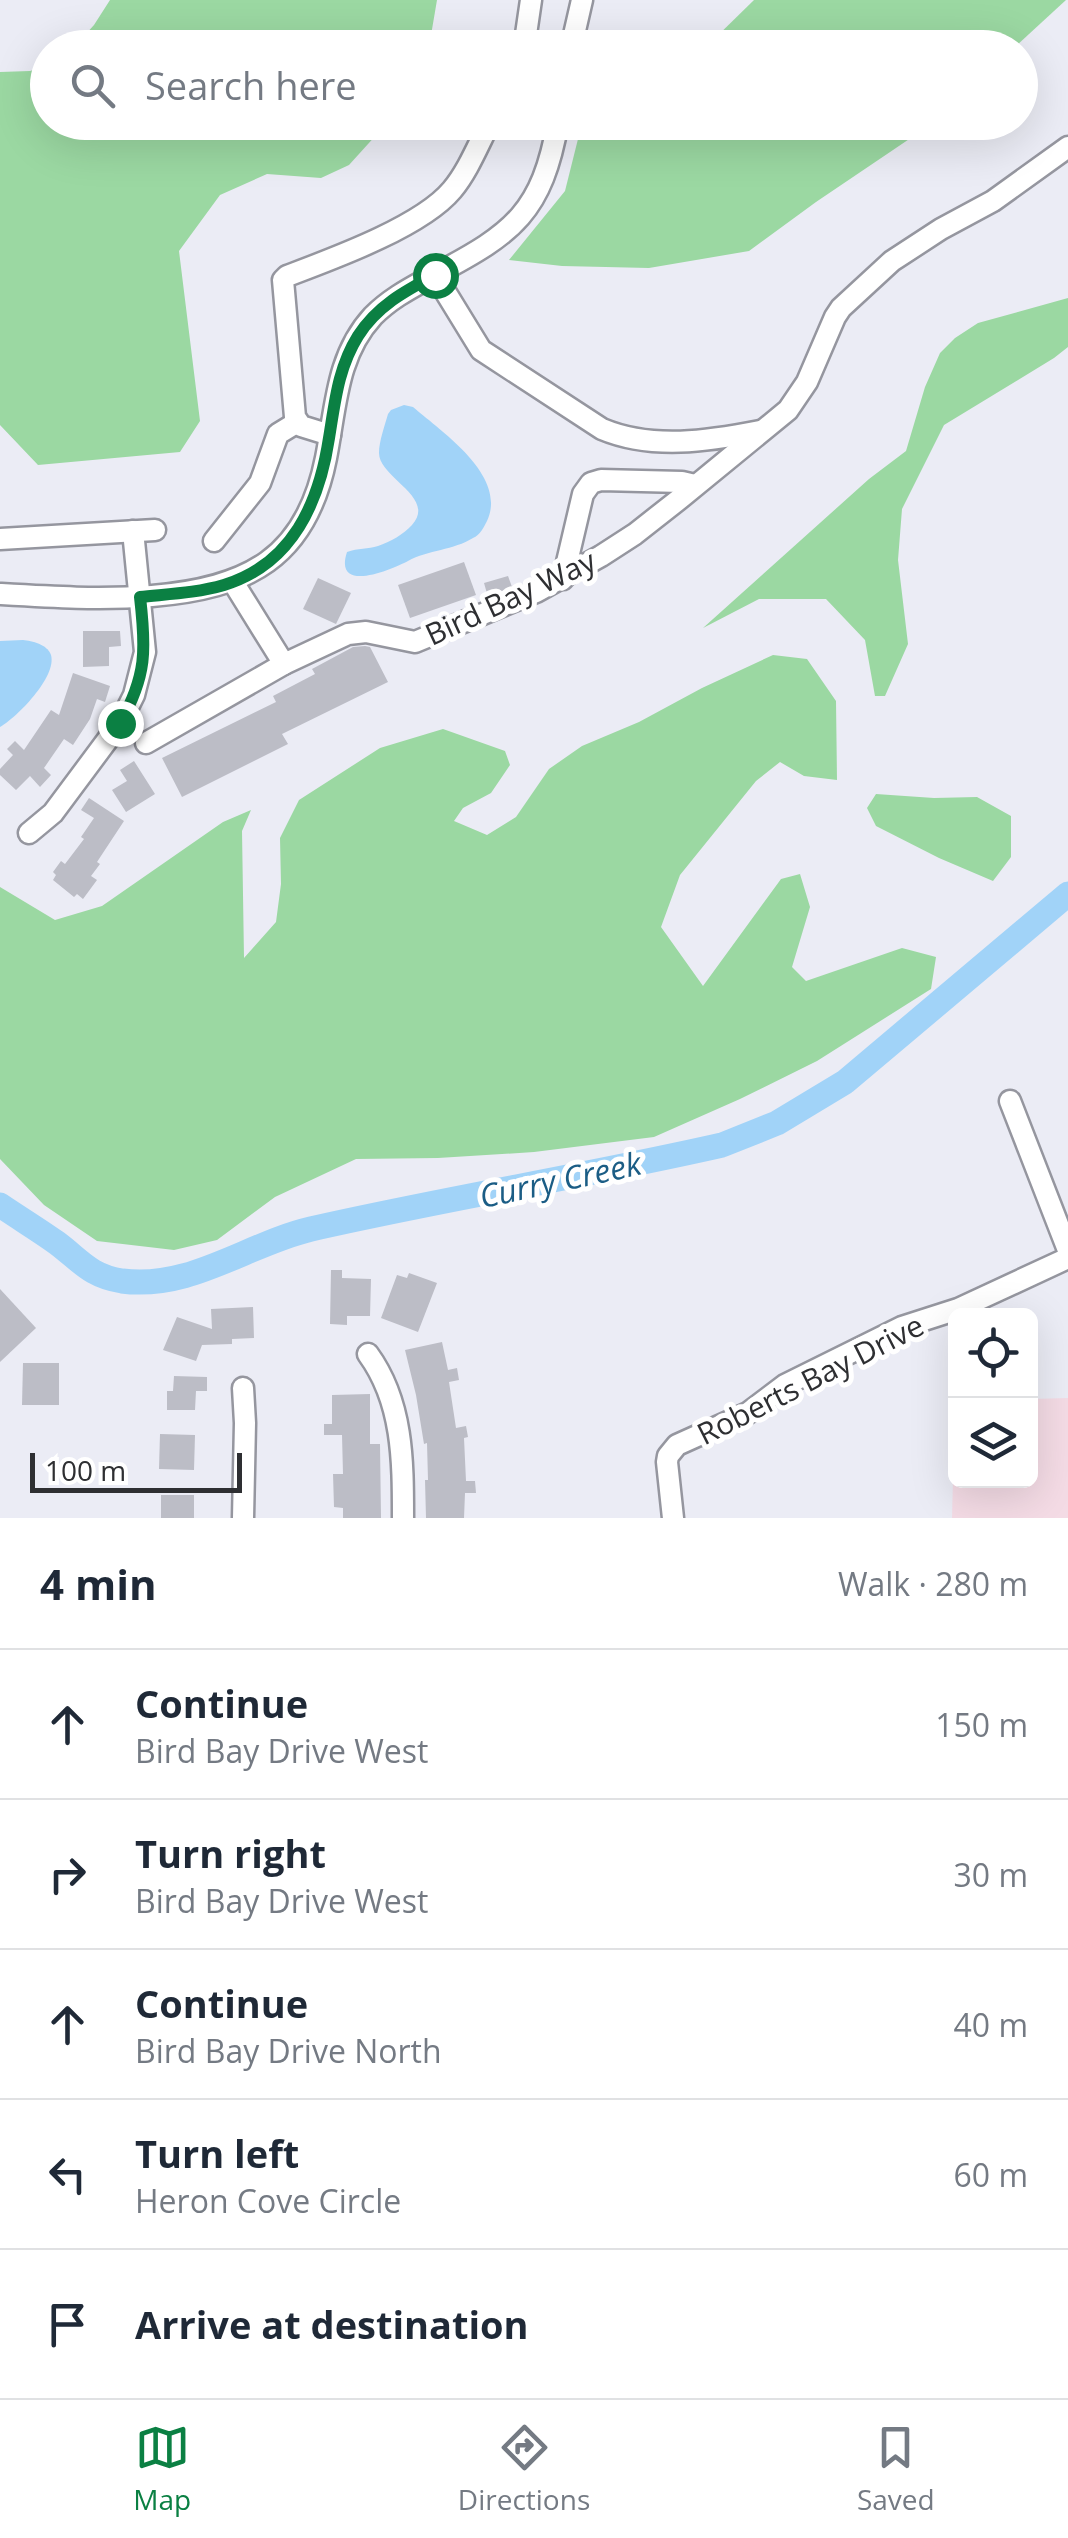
<!DOCTYPE html>
<html lang="en">
<head>
<meta charset="utf-8">
<style>
  :root { --surface:#fff; --page:#f6f6f7; --text:#1f2937; --muted:#747a83; --line:#e0e1e3; --accent:#0b8043 }
  body { margin:0; font-family:"Open Sans",sans-serif; background:var(--page); color:var(--text) }
  .controls { position:absolute; right:30px; bottom:30px; display:grid; overflow:hidden; border-radius:15px; box-shadow:0 10px 40px #0002 }
  .controls button { width:90px; height:90px; display:grid; place-items:center; padding:0; border:0; border-bottom:2px solid var(--line); background:var(--surface); color:var(--text); font:50px sans-serif }
  .scale { position:absolute; left:30px; bottom:25px; width:212px; box-sizing:border-box; padding-left:10px; border:5px solid #2e2f32; border-top:0; font-size:28px; line-height:35px; white-space:nowrap; color:#2e2f32; -webkit-text-stroke:8px #fff; paint-order:stroke }
  .stop { position:absolute; width:30px; height:30px; margin:-22px; border:8px solid #0b8043; border-radius:50%; background:#fff }
  .stop.end { background:#0b8043; border-color:#fff; box-shadow:0 2px 10px #0008 }
  .list { margin:0; padding:0; list-style:none }
  h2 { display:flex; justify-content:space-between; align-items:center; height:130px; margin:0; padding:0 40px; font-size:42px }
  h2 small { font-size:32px; font-weight:400; color:var(--muted) }
  .list li { display:grid; grid-template-columns:65px 1fr auto; gap:30px; align-items:center; box-sizing:border-box; height:150px; padding:0 40px; border-top:2px solid var(--line) }
  .list b { display:block; font-size:38px; white-space:nowrap }
  .list p { margin:0; font-size:32px; white-space:nowrap; color:var(--muted) }
  .list em { font-size:32px; font-style:normal; color:var(--muted) }
  .icon { flex:none; width:55px; height:55px; fill:none; stroke:currentColor; stroke-width:2; stroke-linecap:round; stroke-linejoin:round }
  .map { position:relative; flex:none; width:1068px; height:1518px; overflow:hidden }
  .search { position:absolute; background:var(--surface); box-shadow:0 10px 40px #0002; left:30px; right:30px; top:30px; height:110px; display:flex; align-items:center; gap:25px; box-sizing:border-box; padding:0 35px; border-radius:55px; color:var(--muted); font-size:38px }
  .sheet { height:880px; background:var(--surface) }
  nav { display:flex; justify-content:space-around; align-items:center; box-sizing:border-box; height:140px; border-top:2px solid var(--line); background:var(--surface); font-size:28px; color:var(--muted) }
  nav a { display:grid; justify-items:center; gap:5px }
  nav .on { color:var(--accent) }
  .map>svg:first-child { display:block }
  .commercial { fill:#f4dbe5 }
  .green { fill:#9bd8a2 }
  .water { fill:#a1d3f8 }
  .lines { fill:none; stroke-linecap:round; stroke-linejoin:round }
  .river { stroke:#a1d3f8; stroke-width:25 }
  .building { fill:#bcbdc6 }
  .minor-casing { stroke:#95969f; stroke-width:25 }
  .minor { stroke:#fff; stroke-width:20 }
  .route { stroke:#0b8043; stroke-width:12 }
  .labels { text-anchor:middle; dominant-baseline:central; stroke-width:10; stroke-linejoin:round; paint-order:stroke }
  .street-label { font-size:30px; fill:#2e2f32; stroke:#fff }
  .water-label { font-size:32px; font-style:italic; fill:#1b5d85; stroke:#fff }
</style>
</head>
<body>
<div class="map">
<svg width="1068" height="1518" viewBox="0 0 1068 1518">
  <rect width="100%" height="100%" fill="#ebecf5"/>
  <polygon class="commercial" points="1068,1398 1068,1518 952,1518 955,1400 956,1480 1030,1480 1031,1399"/>
  <g class="green">
    <polygon points="110,0 437,0 429,47 74,47 94,25"/>
    <polygon points="754,0 1066,0 1015,47 706,47"/>
    <polygon points="47,66 48,122 384,123 378,133 349,165 321,178 267,174 220,195 179,251 200,421 180,452 38,465 0,425 0,72 30,71"/>
    <polygon points="582,123 582,122 933,123 816,202 749,251 649,268 562,266 509,260 565,191"/>
    <polygon points="1068,298 1068,347 1054,358 944,425 902,509 898,560 908,644 885,696 875,696 865,640 826,599 759,599 703,628 869,479 906,451 925,387 940,353 955,338 978,323"/>
    <polygon points="773,655 807,659 836,701 837,780 804,776 780,762 756,781 680,875 661,927 703,986 781,879 800,874 810,907 792,967 806,981 902,948 936,957 931,989 817,1061 740,1099 654,1137 534,1152 438,1158 356,1159 275,1197 217,1240 174,1250 97,1241 44,1205 0,1159 0,887 55,920 102,906 223,822 251,810 242,831 244,958 276,922 281,884 280,838 299,800 380,748 443,729 505,751 510,765 491,793 463,808 454,821 487,835 516,817 549,769 582,746 639,722 702,688"/>
    <polygon points="876,794 934,798 977,797 1011,816 1011,857 993,881 939,858 876,826 867,808"/>
  </g>
  <g class="water">
    <path d="M404 405 413 407C442 432 508 476 487 521 484 527 480 535 473 538 454 550 428 550 408 561 393 569 333 595 347 552 358 548 368 549 378 546 390 542 404 534 412 525 437 497 379 478 379 453 379 441 385 425 388 414L391 410Z"/>
    <path d="M23 640C32 641 47 644 51 655 57 677 17 717 0 727V641Z"/>
  </g>
  <g class="lines">
    <path class="river" d="M0 1205C19 1218 39 1230 57 1243 81 1261 90 1276 122 1281 191 1290 247 1244 311 1229 447 1198 586 1176 722 1145L777 1123 845 1082 1068 894"/>
  </g>
  <g class="building">
    <polygon points="464,562 476,595 410,618 398,585"/>
    <polygon points="508,576 512,587 488,597 484,583"/>
    <polygon points="318,578 351,593 336,624 303,609"/>
    <polygon points="83,631 120,631 121,646 109,647 109,666 83,667"/>
    <polygon points="365,646 370,647 388,682 282,734 288,744 182,797 162,758 276,702 273,696 315,674 312,669 353,647"/>
    <polygon points="73,673 110,686 105,702 97,699 90,719 73,745 64,739 44,768 51,775 40,787 30,776 16,790 0,775 0,769 13,755 7,749 15,741 24,750 51,710 59,715"/>
    <polygon points="134,761 155,794 126,812 112,790 127,781 120,770"/>
    <polygon points="89,798 124,821 97,862 100,864 91,876 97,880 83,899 77,894 74,897 53,880 56,875 53,872 61,861 65,864 84,839 81,837 94,818 81,810"/>
    <polygon points="331,1270 342,1270 342,1278 371,1279 370,1316 347,1316 347,1325 330,1324"/>
    <polygon points="409,1273 437,1283 418,1332 381,1318 397,1275 407,1278"/>
    <polygon points="0,1289 36,1328 0,1362"/>
    <polygon points="253,1307 254,1338 232,1339 232,1344 202,1345 196,1361 163,1350 177,1317 212,1329 211,1309"/>
    <polygon points="442,1342 448,1370 457,1368 459,1380 449,1382 456,1428 466,1426 468,1437 464,1438 466,1481 475,1481 476,1493 465,1493 464,1518 426,1518 425,1480 428,1480 427,1443 424,1444 416,1395 405,1350"/>
    <polygon points="23,1363 59,1363 59,1405 22,1405"/>
    <polygon points="174,1376 207,1377 207,1391 196,1391 195,1410 167,1410 167,1391 173,1391"/>
    <polygon points="370,1394 370,1444 380,1444 381,1518 343,1518 343,1508 334,1507 333,1474 343,1474 342,1435 324,1435 324,1424 332,1424 332,1395"/>
    <polygon points="160,1434 195,1435 194,1470 159,1469"/>
    <rect x="161" y="1495" width="33" height="23"/>
  </g>
  <g class="lines">
    <defs>
      <g id="minor">
        <polyline points="524,48 531,0"/>
        <polyline points="571,48 582,0"/>
        <path d="M435 275 481 350 602 429C652 450 709 441 760 431"/>
        <path d="M330 435 301 426 295 417 283 280 287 276C332 259 421 227 452 190 468 171 478 145 490 122"/>
        <polyline points="0,539 155,530"/>
        <polyline points="214,541 260,483 278,434 296,423"/>
        <polyline points="563,579 583,494 591,483 601,480 682,482 695,485"/>
        <polyline points="233,582 284,664"/>
        <path d="M0 594C51 597 101 600 152 596 247 588 306 559 326 458 336 408 336 356 373 316 392 297 413 287 436 274 514 233 542 212 558 122"/>
        <polyline points="146,743 284,664 348,634 366,632 415,642 536,592 601,556 635,534 682,497 788,410 807,382 835,317 841,308 892,261 941,229 993,201 1068,147"/>
        <polyline points="29,833 53,813 120,723 134,695 145,652 133,531"/>
        <polyline points="1010,1101 1068,1250"/>
        <path d="M368 1354C403 1402 403 1460 403 1518"/>
        <polyline points="243,1388 245,1423 243,1518"/>
        <polyline points="673,1518 667,1462 668,1456 677,1445 748,1413 785,1385 902,1327 958,1309 1068,1258"/>
      </g>
    </defs>
    <use href="#minor" class="minor-casing"/>
    <use href="#minor" class="minor"/>
  </g>
  <g class="lines">
    <path class="route" d="M120 723C147 676 146 649 140 597 168 594 197 593 224 585 292 564 319 504 329 438 335 402 338 368 358 336 377 306 405 291 435 275"/>
  </g>
  <g class="labels">
    <g class="street-label">
      <text transform="translate(510 597) rotate(-25)">Bird Bay Way</text>
      <text transform="translate(810 1379) rotate(-27)">Roberts Bay Drive</text>
    </g>
    <g class="water-label">
      <text transform="translate(560 1179) rotate(-12)">Curry Creek</text>
    </g>
  </g>
</svg>
<div class="controls">
<button><svg class="icon" aria-label="locate" viewBox="0 0 24 24"><circle cx="12" cy="12" r="6"/><path d="M12 2v4M12 18v4M2 12h4M18 12h4"/></svg></button>
<button><svg class="icon" aria-label="layers" viewBox="0 0 24 24"><path d="M12 4l9 5-9 5-9-5zM3 14l9 5 9-5"/></svg></button>
</div>
<div class="scale">100 m</div>
<div class="stop" style="left:435px;top:275px"></div>
<div class="stop end" style="left:120px;top:723px"></div>
<div class="search"><svg class="icon" aria-label="search" viewBox="0 0 24 24"><circle cx="10" cy="10" r="6"/><path d="M15 15l6 6"/></svg>Search here</div>
</div>
<section class="sheet">
<h2>4 min<small>Walk · 280 m</small></h2>
<ul class="list">
<li><svg class="icon" aria-label="ahead" viewBox="0 0 24 24"><path d="M12 20V5M6 11l6-6 6 6"/></svg><div><b>Continue</b><p>Bird Bay Drive West</p></div><em>150 m</em></li>
<li><svg class="icon" aria-label="right" viewBox="0 0 24 24"><path d="M7 20v-9h11M14 6l5 5-5 5"/></svg><div><b>Turn right</b><p>Bird Bay Drive West</p></div><em>30 m</em></li>
<li><svg class="icon" aria-label="ahead" viewBox="0 0 24 24"><path d="M12 20V5M6 11l6-6 6 6"/></svg><div><b>Continue</b><p>Bird Bay Drive North</p></div><em>40 m</em></li>
<li><svg class="icon" aria-label="left" viewBox="0 0 24 24"><path d="M17 20v-9H6M10 6l-5 5 5 5"/></svg><div><b>Turn left</b><p>Heron Cove Circle</p></div><em>60 m</em></li>
<li><svg class="icon" aria-label="arrive" viewBox="0 0 24 24"><path d="M6 21V4h12l-3 4 3 4H6"/></svg><div><b>Arrive at destination</b></div></li>
</ul>
</section>
<nav>
<a class="on"><svg class="icon" aria-label="map" viewBox="0 0 24 24"><path d="M3 6l6-2 6 2 6-2v14l-6 2-6-2-6 2zM9 4v14M15 6v14"/></svg>Map</a>
<a><svg class="icon" aria-label="directions" viewBox="0 0 24 24"><path d="M12 3l9 9-9 9-9-9zM9 14v-3h6M13 9l2 2-2 2"/></svg>Directions</a>
<a><svg class="icon" aria-label="saved" viewBox="0 0 24 24"><path d="M7 4h10v16l-5-4-5 4z"/></svg>Saved</a>
</nav>
</body>
</html>
